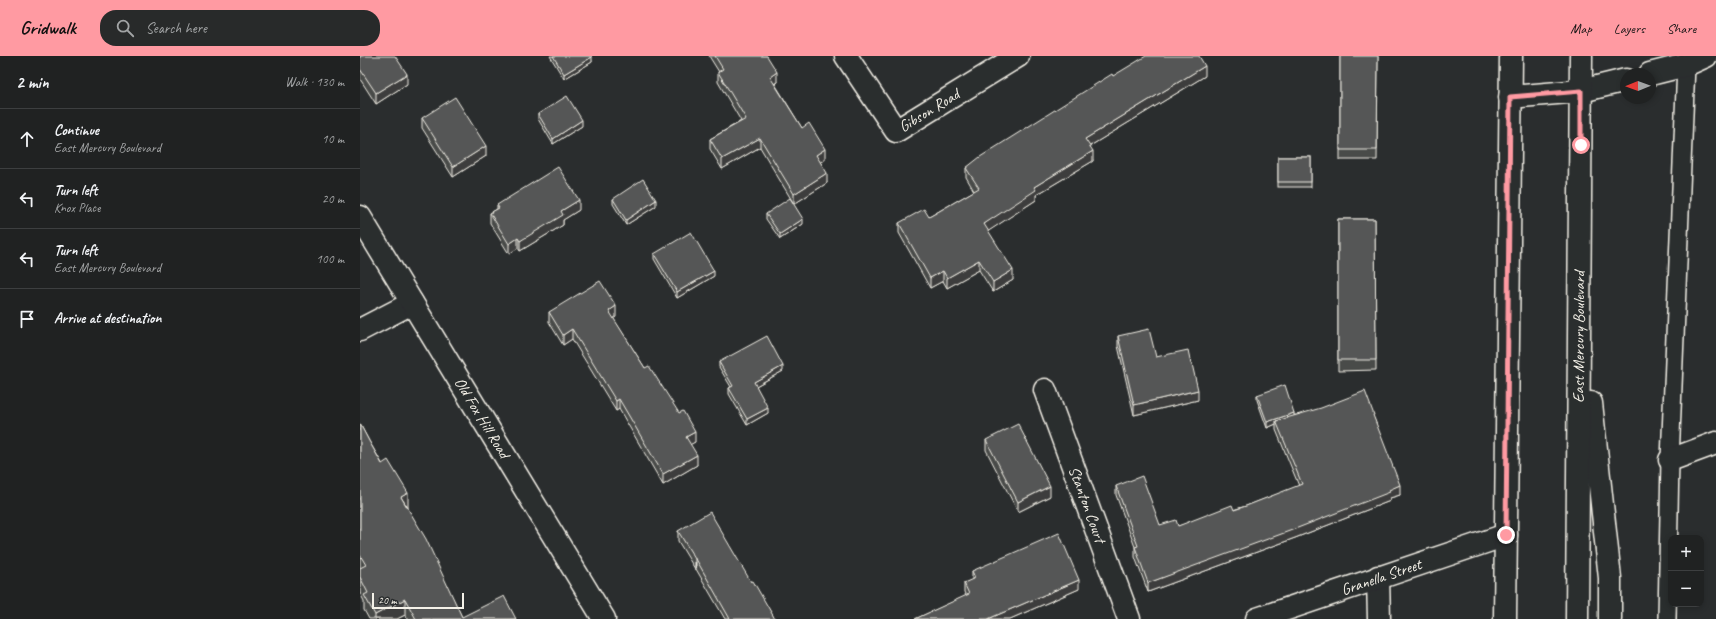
<!DOCTYPE html>
<html lang="en">
<head>
<meta charset="utf-8">
<style>
  :root { --surface:#202222; --page:#282a2a; --text:#f1f3f6; --muted:#a2a4a5; --line:#3d3f40; --accent:#ff9aa2 }
  body { margin:0; font-family:Caveat,sans-serif; background:var(--page); color:var(--text) }
  .controls { position:absolute; right:12px; bottom:12px; display:grid; overflow:hidden; border-radius:8px; box-shadow:0 2px 6px #0003 }
  .controls button { width:36px; height:36px; display:grid; place-items:center; padding:0; border:0; border-bottom:1px solid var(--line); background:var(--surface); color:var(--text); font:20px sans-serif }
  .compass { position:absolute; left:1260px; top:12px; width:36px; height:36px; border-radius:50%; background:var(--surface); box-shadow:0 2px 6px #0003; rotate:269deg }
  .scale { position:absolute; left:12px; bottom:10px; width:92px; box-sizing:border-box; padding-left:4px; border:2px solid #f4f1e8; border-top:0; font-size:11px; line-height:14px; white-space:nowrap; color:#f4f1e8; -webkit-text-stroke:3px #2a2d2e; paint-order:stroke }
  .stop { position:absolute; width:12px; height:12px; margin:-9px; border:3px solid #ff9aa2; border-radius:50%; background:#fff }
  .stop.end { background:#ff9aa2; border-color:#fff; box-shadow:0 1px 4px #0008 }
  .list { margin:0; padding:0; list-style:none }
  h2 { display:flex; justify-content:space-between; align-items:center; height:52px; margin:0; padding:0 16px; font-size:17px }
  h2 small { font-size:13px; font-weight:400; color:var(--muted) }
  .list li { display:grid; grid-template-columns:26px 1fr auto; gap:12px; align-items:center; box-sizing:border-box; height:60px; padding:0 16px; border-top:1px solid var(--line) }
  .list b { display:block; font-size:15px; white-space:nowrap }
  .list p { margin:0; font-size:13px; white-space:nowrap; color:var(--muted) }
  .list em { font-size:13px; font-style:normal; color:var(--muted) }
  .icon { flex:none; width:22px; height:22px; fill:none; stroke:currentColor; stroke-width:2; stroke-linecap:round; stroke-linejoin:round }
  .map { position:relative; flex:none; width:1356px; height:563px; overflow:hidden }
  header { display:flex; align-items:center; gap:24px; box-sizing:border-box; height:56px; padding:0 20px; background:var(--accent); color:#111 }
  header strong { font-size:19px }
  nav { display:flex; gap:22px; margin-inline-start:auto; font-size:14px }
  .search { width:280px; height:36px; background:var(--page); display:flex; align-items:center; gap:10px; box-sizing:border-box; padding:0 14px; border-radius:16px; color:var(--muted); font-size:15px }
  main { display:flex }
  aside { flex:1; background:var(--surface) }
  .map>svg:first-child { display:block }
  .lines { fill:none; stroke-linecap:round; stroke-linejoin:round }
  .service-casing { stroke:#f4f1e8; stroke-width:20 }
  .minor-casing { stroke:#f4f1e8; stroke-width:25 }
  .tertiary-casing { stroke:#f4f1e8; stroke-width:25 }
  .primary-casing { stroke:#f4f1e8; stroke-width:25 }
  .service { stroke:#2a2d2e; stroke-width:17 }
  .minor { stroke:#2a2d2e; stroke-width:22 }
  .tertiary { stroke:#2a2d2e; stroke-width:22 }
  .primary { stroke:#2a2d2e; stroke-width:22 }
  .wall { fill:#494b4a; stroke:#f4f1e8 }
  .shaded-wall { fill:#3c3d3c; stroke:#f4f1e8 }
  .building { fill:#555756; stroke:#f4f1e8 }
  .route { stroke:#ff9aa2; stroke-width:5 }
  .labels { text-anchor:middle; dominant-baseline:central; stroke-width:4; stroke-linejoin:round; paint-order:stroke }
  .street-label { font-size:16px; fill:#f4f1e8; stroke:#2a2d2e }
</style>
</head>
<body>
<header>
<strong>Gridwalk</strong>
<div class="search"><svg class="icon" aria-label="search" viewBox="0 0 24 24"><circle cx="10" cy="10" r="6"/><path d="M15 15l6 6"/></svg>Search here</div>
<nav><a>Map</a><a>Layers</a><a>Share</a></nav>
</header>
<main>
<aside>
<h2>2 min<small>Walk · 130 m</small></h2>
<ul class="list">
<li><svg class="icon" aria-label="ahead" viewBox="0 0 24 24"><path d="M12 20V5M6 11l6-6 6 6"/></svg><div><b>Continue</b><p>East Mercury Boulevard</p></div><em>10 m</em></li>
<li><svg class="icon" aria-label="left" viewBox="0 0 24 24"><path d="M17 20v-9H6M10 6l-5 5 5 5"/></svg><div><b>Turn left</b><p>Knox Place</p></div><em>20 m</em></li>
<li><svg class="icon" aria-label="left" viewBox="0 0 24 24"><path d="M17 20v-9H6M10 6l-5 5 5 5"/></svg><div><b>Turn left</b><p>East Mercury Boulevard</p></div><em>100 m</em></li>
<li><svg class="icon" aria-label="arrive" viewBox="0 0 24 24"><path d="M6 21V4h12l-3 4 3 4H6"/></svg><div><b>Arrive at destination</b></div></li>
</ul>
</aside>
<div class="map">
<svg width="1356" height="563" viewBox="0 0 1356 563">
  <rect width="100%" height="100%" fill="#2a2d2e"/>
  <filter id="ink" filterUnits="userSpaceOnUse"><feTurbulence type="fractalNoise" baseFrequency=".025" numOctaves="2"/><feDisplacementMap in="SourceGraphic" scale="8" xChannelSelector="R" yChannelSelector="G"/><feConvolveMatrix kernelMatrix="1 2 1 2 8 2 1 2 1" color-interpolation-filters="sRGB"/></filter>
  <g filter="url(#ink)">
    <g class="lines">
      <defs>
        <polyline id="service" points="1307,563 1310,404 1326,9"/>
        <g id="minor">
          <path id="s1" d="M486 0 536 75 658 0"/>
          <polyline points="1290,18 1326,9 1346,0"/>
          <polyline points="1150,41 1221,35 1266,24"/>
          <polyline points="0,274 52,247"/>
          <path id="s2" d="M685 334 769 563"/>
          <polyline points="1310,404 1356,387"/>
          <polyline points="1018,521 1019,563"/>
          <path id="s3" d="M897 563 1146 479"/>
        </g>
        <g id="tertiary">
          <path id="s4" d="M0 161 244 563"/>
        </g>
        <g id="primary">
          <polyline points="1231,347 1250,522 1250,563"/>
          <polyline points="1145,563 1151,0"/>
          <path id="s5" d="M1217 563 1221 0"/>
        </g>
      </defs>
      <use href="#service" class="service-casing"/>
      <use href="#minor" class="minor-casing"/>
      <use href="#tertiary" class="tertiary-casing"/>
      <use href="#primary" class="primary-casing"/>
      <use href="#service" class="service"/>
      <use href="#minor" class="minor"/>
      <use href="#tertiary" class="tertiary"/>
      <use href="#primary" class="primary"/>
    </g>
    <g class="wall">
      <polygon points="0,0 47,28 16,48 0,23"/>
      <polygon points="190,0 231,0 232,6 204,23"/>
      <polygon points="349,0 407,0 417,26 415,28 442,72 465,103 461,106 467,127 434,148 400,91 362,113 350,93 350,83 381,65 358,26 358,16 359,16"/>
      <polygon points="980,0 1018,0 1017,104 980,104"/>
      <polygon points="753,20 845,20 730,90 733,105 676,139 676,144 628,175 653,224 633,236 619,214 587,232 583,225 570,232 539,177 539,167 569,161 614,135 606,121 606,112"/>
      <polygon points="178,58 222,70 193,88 178,63"/>
      <polygon points="62,62 126,100 93,121 62,72"/>
      <rect x="918" y="101" width="33" height="30"/>
      <polygon points="253,143 296,150 266,169 253,148"/>
      <polygon points="137,149 219,154 203,164 203,169 160,195 158,192 149,198 130,167 130,157 137,153"/>
      <polygon points="406,158 443,168 420,183 406,163"/>
      <polygon points="978,163 1015,163 1016,314 978,315"/>
      <polygon points="294,198 354,220 317,242 294,203"/>
      <polygon points="189,256 256,261 253,262 285,312 335,386 330,388 337,409 303,429 259,353 256,355 212,283 203,289 189,266"/>
      <polygon points="758,280 796,301 838,344 774,359 758,290"/>
      <polygon points="359,306 423,315 396,330 408,357 387,369 369,338 369,332 371,331 359,311"/>
      <polygon points="897,339 934,359 1014,362 1040,439 1030,442 1030,445 935,482 788,536 775,501 775,491 756,439 756,430 800,469 818,470 886,450 939,430 916,374 916,368 907,372 897,344"/>
      <polygon points="0,368 9,385 48,452 102,561 156,563 47,563 45,559 37,563 9,563 4,554 4,545 0,537"/>
      <polygon points="626,384 690,440 658,456 626,394"/>
      <polygon points="318,475 391,526 415,563 365,563 336,513 335,513 318,485"/>
      <polygon points="612,515 719,533 650,563 555,563 606,540 604,536 604,527 612,524"/>
    </g>
    <g class="shaded-wall">
      <polygon points="232,1 232,6 204,23 204,18"/>
      <polygon points="845,10 845,20 725,93 725,83"/>
      <polygon points="417,16 417,26 410,30 410,21"/>
      <polygon points="47,18 47,28 16,48 16,37"/>
      <polygon points="222,64 222,70 193,88 193,83"/>
      <polygon points="400,82 400,91 362,113 362,103"/>
      <polygon points="126,90 126,100 93,121 93,111"/>
      <polygon points="465,93 465,103 456,109 456,99"/>
      <polygon points="733,95 733,105 676,139 676,144 624,178 624,168 674,131"/>
      <polygon points="467,117 467,127 434,148 434,138"/>
      <polygon points="219,144 219,154 203,164 203,169 160,195 160,185 201,155"/>
      <polygon points="296,144 296,150 266,169 266,164"/>
      <polygon points="443,163 443,168 420,183 420,178"/>
      <polygon points="158,182 158,192 149,198 149,188"/>
      <polygon points="619,204 619,214 587,232 587,222"/>
      <polygon points="653,214 653,224 633,236 633,226"/>
      <polygon points="354,215 354,220 317,242 317,236"/>
      <polygon points="583,215 583,225 570,232 570,222"/>
      <polygon points="256,250 256,261 249,265 249,255"/>
      <polygon points="212,273 212,283 203,289 203,279"/>
      <polygon points="423,310 423,315 394,331 394,326"/>
      <polygon points="838,334 838,344 774,359 774,349"/>
      <polygon points="259,343 259,353 256,355 256,345"/>
      <polygon points="408,352 408,357 387,369 387,363"/>
      <polygon points="934,357 934,362 916,365 916,368 907,372 907,366"/>
      <polygon points="335,376 335,386 326,391 326,381"/>
      <polygon points="337,399 337,409 303,429 303,418"/>
      <polygon points="1040,429 1040,439 1030,442 1030,445 935,482 788,536 788,527"/>
      <polygon points="690,430 690,440 658,456 658,446"/>
      <polygon points="48,437 48,452 41,441"/>
      <rect x="335" y="503" width="1" height="10"/>
      <polygon points="719,524 719,533 650,563 628,563"/>
      <polygon points="45,543 45,559 37,563 15,563 15,559"/>
    </g>
    <g class="building">
      <polygon points="0,0 35,0 47,18 16,37 0,13"/>
      <polygon points="193,0 231,0 232,1 204,18"/>
      <polygon points="355,0 407,0 417,16 410,21 442,72 449,67 465,93 456,99 467,117 434,138 400,82 362,103 350,83 386,63 358,16 363,13"/>
      <polygon points="786,0 839,0 845,10 725,83 733,95 674,131 676,134 624,168 653,214 633,226 619,204 587,222 583,215 570,222 539,167 564,153 569,161 619,132 606,112 620,101 752,18 753,20"/>
      <polygon points="980,0 1018,0 1017,94 980,94"/>
      <polygon points="207,40 222,64 193,83 178,58"/>
      <polygon points="95,41 126,90 93,111 62,62"/>
      <rect x="918" y="101" width="33" height="25"/>
      <polygon points="198,111 219,144 201,155 203,159 160,185 158,182 149,188 130,157 139,152 137,149"/>
      <polygon points="283,123 296,144 266,164 253,143"/>
      <polygon points="430,142 443,163 420,178 406,158"/>
      <polygon points="978,163 1015,163 1016,304 978,304"/>
      <polygon points="331,176 354,215 317,236 294,198"/>
      <polygon points="240,225 256,250 249,255 285,312 289,310 319,357 323,355 335,376 326,381 337,399 303,418 259,343 256,345 212,273 203,279 189,256"/>
      <polygon points="789,273 796,301 828,294 831,308 832,308 838,334 774,349 758,280"/>
      <polygon points="407,280 423,310 394,326 408,352 387,363 369,332 373,330 359,306"/>
      <polygon points="925,329 934,357 907,366 897,339"/>
      <polygon points="1005,335 1014,359 1013,359 1040,429 1029,434 1030,436 935,473 788,527 775,491 778,490 756,430 782,420 800,469 816,464 818,470 872,449 874,454 886,450 942,428 916,365 961,352"/>
      <polygon points="0,368 9,385 22,408 28,404 48,437 41,441 66,483 102,561 144,540 156,563 56,563 45,543 15,559 4,539 8,537 0,521 0,512 6,509 0,499"/>
      <polygon points="658,368 690,430 658,446 626,384"/>
      <polygon points="350,456 391,526 393,525 415,563 370,563 336,503 335,503 318,475"/>
      <polygon points="699,477 719,524 628,563 555,563 609,538 604,527 615,522 612,515"/>
    </g>
  </g>
  <g class="lines" filter="url(#ink)">
    <polyline class="route" points="1146,479 1150,41 1221,35 1221,89"/>
  </g>
  <g class="labels">
    <g class="street-label">
      <text stroke="none"><textPath href="#s1" startOffset="129">Gibson Road</textPath></text>
      <text stroke="none"><textPath href="#s5" startOffset="282">East Mercury Boulevard</textPath></text>
      <text stroke="none"><textPath href="#s4" startOffset="235">Old Fox Hill Road</textPath></text>
      <text stroke="none"><textPath href="#s2" startOffset="122">Stanton Court</textPath></text>
      <text stroke="none"><textPath href="#s3" startOffset="131">Granella Street</textPath></text>
    </g>
  </g>
</svg>
<div class="controls">
<button>+</button>
<button>−</button>
</div>
<svg class="compass" viewBox="-18 -18 36 36"><path d="M0-13l5 13h-10z" fill="#e53935"/><path d="M0 13l5-13h-10z" fill="#a2a4a5"/></svg>
<div class="scale">20 m</div>
<div class="stop" style="left:1221px;top:89px"></div>
<div class="stop end" style="left:1146px;top:479px"></div>
</div>
</main>
</body>
</html>
